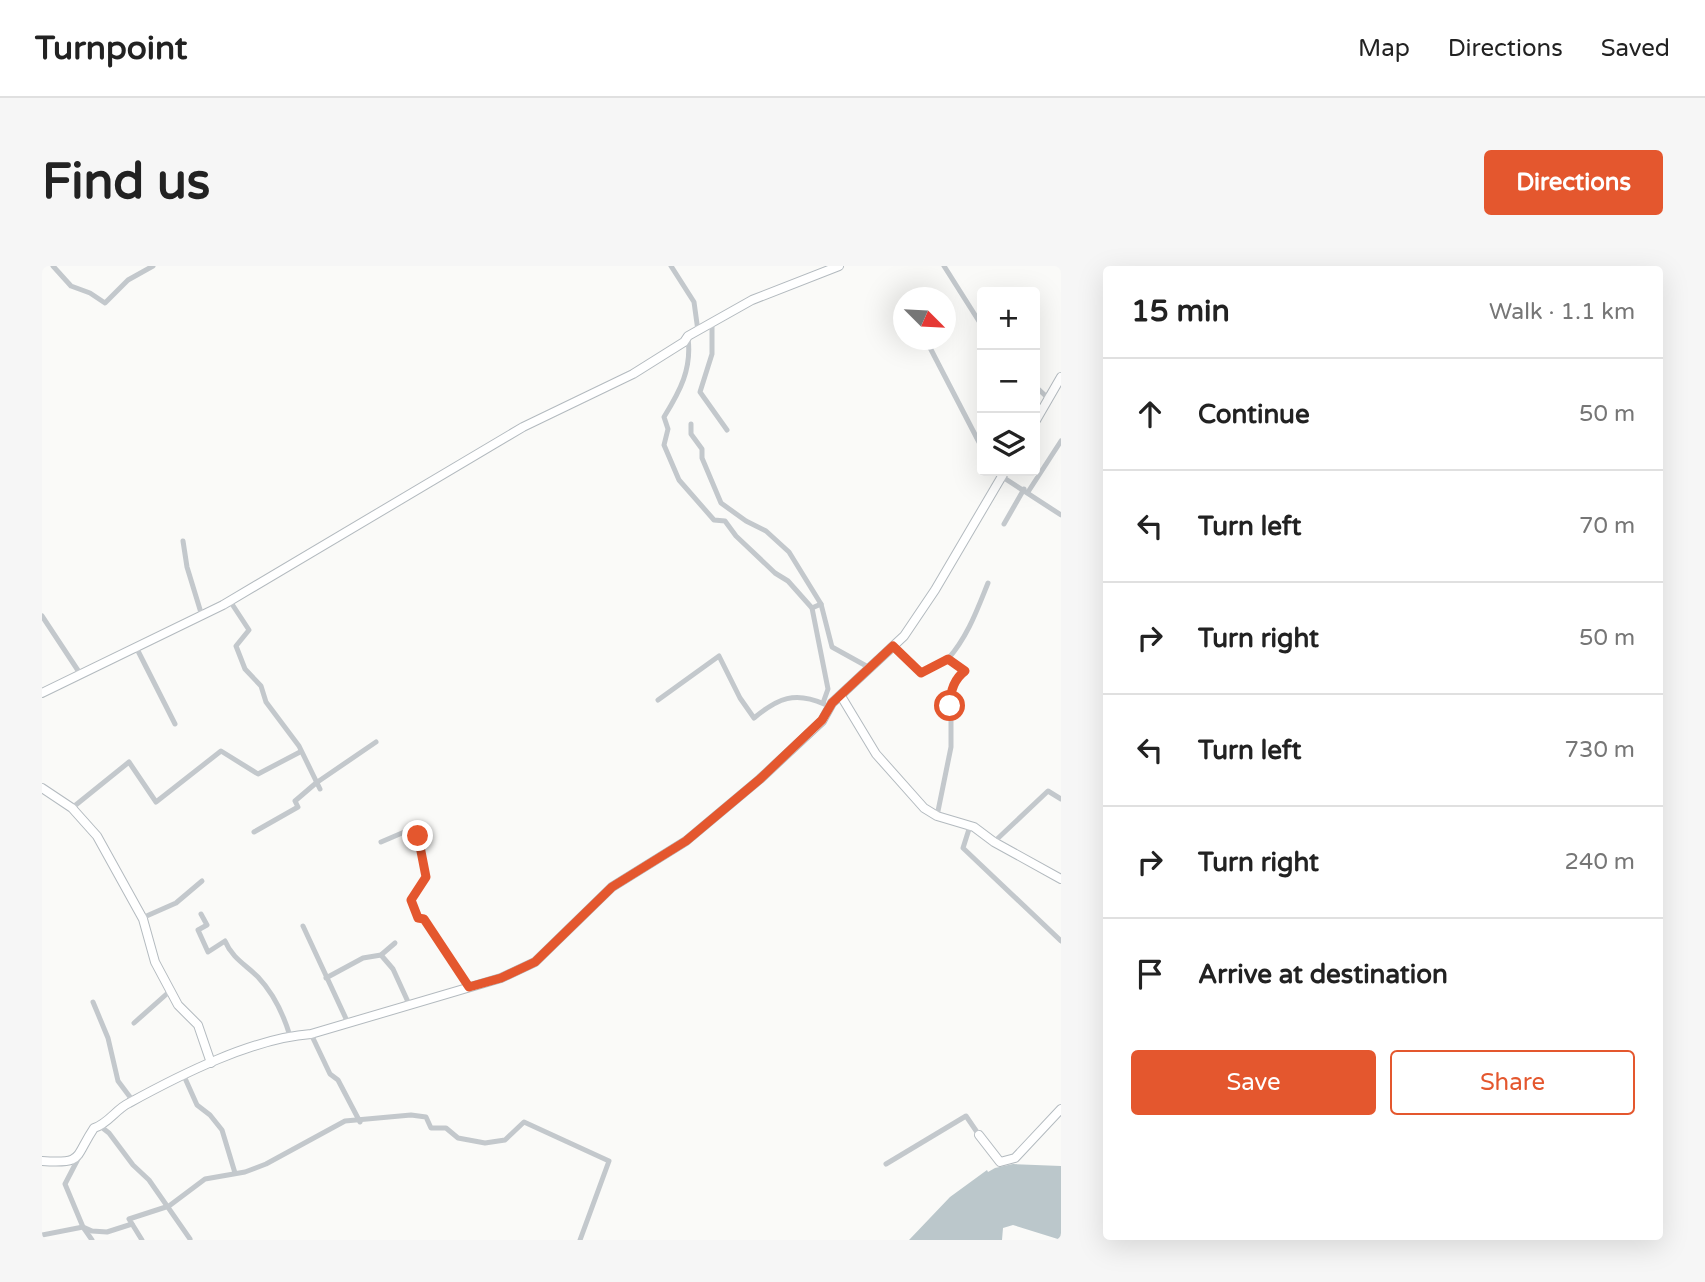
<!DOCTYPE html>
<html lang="en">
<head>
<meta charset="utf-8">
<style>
  :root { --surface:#fff; --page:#f6f6f6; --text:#222; --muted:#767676; --line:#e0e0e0; --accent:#e4572e }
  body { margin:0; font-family:"Varela Round",sans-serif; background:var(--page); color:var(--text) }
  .controls { position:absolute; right:21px; top:21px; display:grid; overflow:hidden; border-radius:7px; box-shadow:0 7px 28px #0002 }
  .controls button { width:63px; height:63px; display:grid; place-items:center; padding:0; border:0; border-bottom:2px solid var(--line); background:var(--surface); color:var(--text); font:35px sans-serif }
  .compass { position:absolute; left:851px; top:21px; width:63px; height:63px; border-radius:50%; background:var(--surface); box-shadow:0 7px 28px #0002; rotate:114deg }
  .stop { position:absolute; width:21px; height:21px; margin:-16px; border:5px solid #e4572e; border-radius:50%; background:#fff }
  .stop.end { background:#e4572e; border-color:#fff; box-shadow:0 2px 7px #0008 }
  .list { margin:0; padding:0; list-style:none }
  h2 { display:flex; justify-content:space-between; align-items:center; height:91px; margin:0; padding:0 28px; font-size:30px }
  h2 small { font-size:23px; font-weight:400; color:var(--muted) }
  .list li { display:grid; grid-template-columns:46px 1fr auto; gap:21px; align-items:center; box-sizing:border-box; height:112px; padding:0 28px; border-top:2px solid var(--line) }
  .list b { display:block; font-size:26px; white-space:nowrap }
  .list em { font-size:23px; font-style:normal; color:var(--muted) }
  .actions { display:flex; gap:14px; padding:21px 28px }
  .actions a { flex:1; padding:16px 0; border:2px solid var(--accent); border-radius:7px; text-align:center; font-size:24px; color:var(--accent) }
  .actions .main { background:var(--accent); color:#fff }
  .icon { flex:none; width:38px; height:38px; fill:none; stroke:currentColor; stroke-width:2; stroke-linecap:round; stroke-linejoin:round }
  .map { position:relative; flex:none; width:1019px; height:974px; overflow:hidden; border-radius:7px }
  header { display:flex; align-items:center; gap:42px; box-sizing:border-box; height:98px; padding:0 35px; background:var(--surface); border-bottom:2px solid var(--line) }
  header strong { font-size:33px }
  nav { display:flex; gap:38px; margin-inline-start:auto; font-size:24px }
  .intro { display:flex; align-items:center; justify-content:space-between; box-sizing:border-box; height:168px; padding:0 42px }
  h1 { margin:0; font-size:49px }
  .button { padding:18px 32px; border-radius:7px; background:var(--accent); color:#fff; font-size:24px; font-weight:700 }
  main { display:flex; gap:42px; padding:0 42px }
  aside { flex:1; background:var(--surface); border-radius:7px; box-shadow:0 7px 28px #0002 }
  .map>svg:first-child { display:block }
  .water { fill:#bbc7cb }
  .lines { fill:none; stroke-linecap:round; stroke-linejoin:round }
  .secondary-casing { stroke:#b3babf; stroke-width:10 }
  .street { stroke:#c3c8cc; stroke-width:5 }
  .secondary { stroke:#fff; stroke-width:8 }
  .route { stroke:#e4572e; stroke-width:9 }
</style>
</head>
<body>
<header>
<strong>Turnpoint</strong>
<nav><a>Map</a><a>Directions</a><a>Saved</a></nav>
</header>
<div class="intro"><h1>Find us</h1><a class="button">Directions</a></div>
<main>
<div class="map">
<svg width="1019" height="974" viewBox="0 0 1019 974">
  <rect width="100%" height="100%" fill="#fafaf8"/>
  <polygon class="water" points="971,898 1019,900 1019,974 971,959 961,962 960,974 867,974 908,931 945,904 946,906 953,902"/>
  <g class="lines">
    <defs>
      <g id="secondary">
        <polyline points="993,156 1019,111"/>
        <polyline points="0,427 181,339 481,161 591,108 642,76 646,70 710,34 797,0"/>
        <polyline points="799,430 834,488 882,542 895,550 932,561 952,576 1019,613"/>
        <polyline points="0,522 30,542 55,570 101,653 113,696 136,739 156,759 169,797"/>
        <polyline points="937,869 958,896 973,892 1019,843"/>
        <path d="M0 895C42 898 32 892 52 862 66 858 74 843 87 837 138 809 211 772 269 768L459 712 493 696 570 621 644 575 718 513 780 455 790 437 862 370 893 324 963 205"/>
      </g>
    </defs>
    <use href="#secondary" class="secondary-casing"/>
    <g class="street">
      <polyline points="11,0 29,20 48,27 63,37 86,14 111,0"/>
      <polyline points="629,0 652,36 656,65"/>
      <polyline points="902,0 940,60"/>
      <polyline points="670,57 670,88 658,126 685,164"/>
      <path d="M646 72C650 103 638 125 622 151L626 163 622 179 637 214 672 254 683 255 694 270 733 307 746 315 770 342 786 423 781 437"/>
      <polyline points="884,74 940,182"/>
      <polyline points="993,120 1007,133"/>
      <polyline points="649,158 649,168 660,183 660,192 679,237 704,255 724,265 747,286 779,338"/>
      <polyline points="955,205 959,210 1019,249"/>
      <polyline points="986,226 1019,175"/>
      <polyline points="962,258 982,223"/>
      <polyline points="141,275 145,301 160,350"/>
      <polyline points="188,335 207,364 194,380 203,403 219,420 224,436 257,480 278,523"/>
      <polyline points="770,342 779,338 790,381 828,402"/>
      <polyline points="0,350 39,409"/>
      <polyline points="851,380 879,407 906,393"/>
      <polyline points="94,381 133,458"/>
      <path d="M616 434 677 390 698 432 712 452C736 432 753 425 782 438"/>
      <polyline points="30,542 87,496 114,536 179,485 216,508 258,486"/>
      <path d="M895 550 909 481V428L916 410 923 405 906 393C926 370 935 344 946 317"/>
      <polyline points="928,560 921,582 1019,675"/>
      <polyline points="212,566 256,541 253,535 274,517 334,476"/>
      <polyline points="339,576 374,561 384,611 369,634 376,652 382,653 427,721"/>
      <polyline points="952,576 1006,525 1019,533"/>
      <path d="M159 648 165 659 156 664 166 686 183 675C190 692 204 699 216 711 231 727 242 750 248 770"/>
      <polyline points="100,652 134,637 160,615"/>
      <polyline points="261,660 306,757"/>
      <polyline points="339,689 351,703 367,738"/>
      <polyline points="284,712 321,692 339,689 353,677"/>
      <polyline points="51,736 66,772 76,815 91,835"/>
      <polyline points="92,757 128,725"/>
      <polyline points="269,768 288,808 296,814 318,856"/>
      <polyline points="142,810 155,839 168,849 180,864 193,907"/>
      <polyline points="58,860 67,867 91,899 107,914 148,973"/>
      <polyline points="37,891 23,918 41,961 50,974"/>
      <polyline points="844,898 924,850 937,869"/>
      <polyline points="0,969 41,961 50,965 65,966 90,958"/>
      <polyline points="100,974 87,953 127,940 163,913 203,906 224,898 303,855 369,849 384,851 389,862 404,862 416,872 443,877 463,874 482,856 567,895 538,974"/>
    </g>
    <use href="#secondary" class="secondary"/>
  </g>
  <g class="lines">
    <path class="route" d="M376 570 384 611 369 634 376 652 382 653 427 721 459 712 493 696 570 621 644 575 718 513 780 454 790 437 851 380 879 407 906 393 923 405C912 413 908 427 908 440"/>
  </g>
</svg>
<div class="controls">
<button>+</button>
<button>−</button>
<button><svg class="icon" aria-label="layers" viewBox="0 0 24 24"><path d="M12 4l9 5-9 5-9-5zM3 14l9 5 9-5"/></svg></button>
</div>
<svg class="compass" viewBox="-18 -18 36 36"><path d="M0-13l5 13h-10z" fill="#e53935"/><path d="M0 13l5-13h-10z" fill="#767676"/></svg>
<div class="stop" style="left:908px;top:440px"></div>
<div class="stop end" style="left:376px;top:570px"></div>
</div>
<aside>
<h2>15 min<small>Walk · 1.1 km</small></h2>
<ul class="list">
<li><svg class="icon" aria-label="ahead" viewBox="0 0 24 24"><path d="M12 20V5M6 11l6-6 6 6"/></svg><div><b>Continue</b></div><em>50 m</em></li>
<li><svg class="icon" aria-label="left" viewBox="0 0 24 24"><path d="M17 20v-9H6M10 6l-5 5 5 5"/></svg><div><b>Turn left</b></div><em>70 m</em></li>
<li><svg class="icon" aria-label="right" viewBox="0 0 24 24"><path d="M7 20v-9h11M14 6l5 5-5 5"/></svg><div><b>Turn right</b></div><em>50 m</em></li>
<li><svg class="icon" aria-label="left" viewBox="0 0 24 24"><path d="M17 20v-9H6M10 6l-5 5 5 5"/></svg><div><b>Turn left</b></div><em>730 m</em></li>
<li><svg class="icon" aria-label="right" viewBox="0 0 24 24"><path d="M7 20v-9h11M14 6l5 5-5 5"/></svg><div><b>Turn right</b></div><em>240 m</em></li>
<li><svg class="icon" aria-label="arrive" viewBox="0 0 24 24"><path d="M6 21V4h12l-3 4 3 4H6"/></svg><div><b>Arrive at destination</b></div></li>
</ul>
<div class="actions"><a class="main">Save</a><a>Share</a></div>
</aside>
</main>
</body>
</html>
